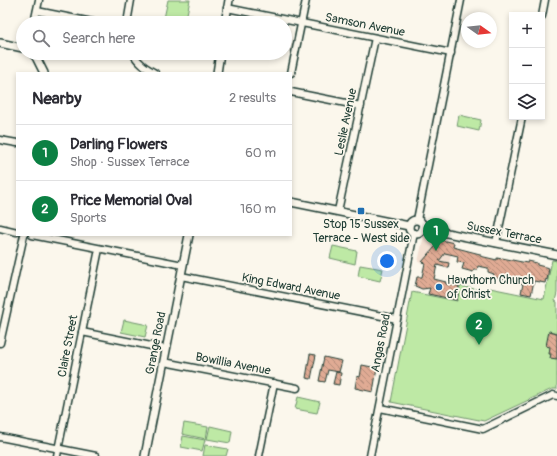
<!DOCTYPE html>
<html lang="en">
<head>
<meta charset="utf-8">
<style>
  :root { --surface:#fff; --page:#f2f2f3; --text:#2b2b33; --muted:#7c7c81; --line:#e1e1e2; --accent:#0b8043 }
  body { margin:0; font-family:Pangolin,sans-serif; background:var(--page); color:var(--text) }
  .controls { position:absolute; right:12px; top:12px; display:grid; overflow:hidden; border-radius:0px; box-shadow:0 2px 6px #0003 }
  .controls button { width:36px; height:36px; display:grid; place-items:center; padding:0; border:0; border-bottom:1px solid var(--line); background:var(--surface); color:var(--text); font:20px sans-serif }
  .compass { position:absolute; left:461px; top:12px; width:36px; height:36px; border-radius:50%; background:var(--surface); box-shadow:0 2px 6px #0003; rotate:105deg }
  .you { position:absolute; left:387px; top:261px; width:14px; height:14px; margin:-10px; border:3px solid #fff; border-radius:50%; background:#1a73e8; box-shadow:0 0 0 6px #1a73e833 }
  .badge { display:grid; place-items:center; width:26px; height:26px; border-radius:50%; background:var(--accent); color:#fff; font-size:13px; font-weight:700 }
  .pin { position:absolute; translate:-50% -33px; filter:drop-shadow(0 1px 2px #0008) }
  .pin::after { content:''; position:absolute; top:21px; width:14px; height:12px; background:inherit; clip-path:polygon(0 0,100% 0,50% 100%) }
  .list { margin:0; padding:0; list-style:none }
  h2 { display:flex; justify-content:space-between; align-items:center; height:52px; margin:0; padding:0 16px; font-size:17px }
  h2 small { font-size:13px; font-weight:400; color:var(--muted) }
  .list li { display:grid; grid-template-columns:26px 1fr auto; gap:12px; align-items:center; box-sizing:border-box; height:56px; padding:0 16px; border-top:1px solid var(--line) }
  .list b { display:block; font-size:15px; white-space:nowrap }
  .list p { margin:0; font-size:13px; white-space:nowrap; color:var(--muted) }
  .list em { font-size:13px; font-style:normal; color:var(--muted) }
  .icon { flex:none; width:22px; height:22px; fill:none; stroke:currentColor; stroke-width:2; stroke-linecap:round; stroke-linejoin:round }
  .map { position:relative; flex:none; width:557px; height:456px; overflow:hidden }
  .search { position:absolute; background:var(--surface); box-shadow:0 2px 6px #0003; left:16px; top:16px; width:276px; height:44px; display:flex; align-items:center; gap:10px; box-sizing:border-box; padding:0 14px; border-radius:22px; color:var(--muted); font-size:15px }
  .panel { position:absolute; background:var(--surface); box-shadow:0 2px 6px #0003; left:16px; top:72px; width:276px; height:164px; border-radius:0px }
  .map>svg:first-child { display:block }
  .built { fill:#f3e0d2 }
  .park { fill:#bee9a5; stroke:#6e936c }
  .building { fill:url(#building-back-hatch); stroke:#1f3d34 }
  .lines { fill:none; stroke-linecap:round; stroke-linejoin:round }
  .minor-casing { stroke:#1f3d34; stroke-width:9 }
  .tertiary-casing { stroke:#1f3d34; stroke-width:10 }
  .minor { stroke:#fbf7ec; stroke-width:6 }
  .tertiary { stroke:#fbf7ec; stroke-width:7 }
  .poi-dot { fill:#1f6fb2; stroke:#fbf7ec; stroke-width:1.5 }
  .labels { text-anchor:middle; dominant-baseline:central; stroke-width:3.5; stroke-linejoin:round; paint-order:stroke }
  .street-label { font-size:12px; fill:#1f3d34; stroke:#fbf7ec }
  .poi-label { font-size:12px; fill:#1f3d34; stroke:#fbf7ec }
</style>
</head>
<body>
<div class="map">
<svg width="557" height="456" viewBox="0 0 557 456">
  <defs>
    <pattern id="building-back-hatch" width="6" height="6" patternUnits="userSpaceOnUse"><rect width="6" height="6" fill="#e0ab94"/><path d="M-1 5l2 2M0 0l6 6M5-1l2 2" fill="none" stroke="#b58c7a"/></pattern>
  </defs>
  <rect width="100%" height="100%" fill="#fbf7ec"/>
  <filter id="ink" filterUnits="userSpaceOnUse"><feTurbulence type="fractalNoise" baseFrequency=".025" numOctaves="2"/><feDisplacementMap in="SourceGraphic" scale="8" xChannelSelector="R" yChannelSelector="G"/><feConvolveMatrix kernelMatrix="1 2 1 2 8 2 1 2 1" color-interpolation-filters="sRGB"/></filter>
  <g filter="url(#ink)">
    <polygon class="built" points="424,235 454,241 448,268 418,262"/>
    <g class="park">
      <polygon points="168,0 190,0 185,23 163,23"/>
      <polygon points="459,115 481,120 479,131 457,126"/>
      <polygon points="333,246 357,251 355,264 330,258"/>
      <polygon points="552,260 557,261 557,293 555,301 557,302 557,389 552,389 484,421 391,402 412,292 457,301 460,286 489,292 490,288 544,299"/>
      <polygon points="360,265 383,269 380,281 358,276"/>
      <polygon points="124,320 148,325 145,337 121,332"/>
      <polygon points="298,397 320,402 317,413 295,409"/>
      <polygon points="184,423 208,427 206,439 182,434"/>
      <polygon points="210,426 232,431 230,443 207,439"/>
      <polygon points="183,436 205,440 202,451 181,447"/>
      <polygon points="205,445 228,449 226,456 203,456"/>
    </g>
    <g class="building">
      <polygon points="441,240 454,243 453,247 480,254 480,256 497,260 497,258 502,259 502,258 527,263 528,261 537,263 537,265 549,268 547,280 546,279 545,283 534,281 531,295 521,293 523,284 493,277 494,274 488,272 488,268 478,266 477,270 474,270 473,272 462,269 464,263 457,262 458,256 445,253 439,261 449,263 448,268 437,265 434,279 446,282 446,284 459,286 457,300 428,294 430,288 422,289 415,286 417,277 422,277 425,263 422,262"/>
      <polygon points="549,331 557,333 557,359 550,358 551,354 549,354 550,347 546,346"/>
      <polygon points="310,354 316,355 311,379 306,378"/>
      <polygon points="324,357 342,361 339,372 328,370 325,382 319,381"/>
      <polygon points="362,365 377,368 373,392 355,388 357,376 360,377"/>
      <polygon points="336,372 341,373 339,385 333,384"/>
    </g>
    <g class="lines">
      <defs>
        <g id="minor">
          <polyline points="227,8 451,53"/>
          <polyline points="37,11 97,23"/>
          <polyline points="542,16 545,0"/>
          <polyline points="34,23 39,0"/>
          <polyline points="127,23 131,0"/>
          <path d="M133 53C138 63 146 68 155 73"/>
          <polyline points="291,73 306,0"/>
          <polyline points="291,92 361,106"/>
          <polyline points="0,140 17,143"/>
          <polyline points="338,211 375,38"/>
          <polyline points="417,220 461,0"/>
          <polyline points="0,228 17,232"/>
          <polyline points="32,235 183,265"/>
          <polyline points="496,243 522,117"/>
          <polyline points="181,276 397,319"/>
          <polyline points="82,332 166,349"/>
          <polyline points="0,343 24,235"/>
          <polyline points="164,362 297,388"/>
          <polyline points="380,408 483,429 553,395 557,396"/>
          <polyline points="0,437 96,456"/>
          <polyline points="57,456 59,445 99,249"/>
          <polyline points="259,456 274,383"/>
          <polyline points="370,456 414,233"/>
        </g>
        <g id="tertiary">
          <polyline points="225,23 229,0"/>
          <polyline points="0,43 23,48"/>
          <polyline points="32,53 36,57 44,73"/>
          <polyline points="217,73 220,53"/>
          <polyline points="291,202 409,226"/>
          <circle cx="416" cy="227" r="7"/>
          <polyline points="422,228 557,255"/>
          <polyline points="145,456 189,235"/>
        </g>
      </defs>
      <use href="#minor" class="minor-casing"/>
      <use href="#tertiary" class="tertiary-casing"/>
      <use href="#minor" class="minor"/>
      <use href="#tertiary" class="tertiary"/>
    </g>
  </g>
  <g class="poi-dot">
    <rect x="357" y="207" width="8" height="8" rx="2"/>
    <circle cx="439" cy="287" r="4"/>
  </g>
  <g class="labels">
    <g class="street-label">
      <text transform="translate(365 25) rotate(11)">Samson Avenue</text>
      <text transform="translate(346 122) rotate(-78)">Leslie Avenue</text>
      <text transform="translate(504 233) rotate(11)">Sussex Terrace</text>
      <text transform="translate(291 287) rotate(11)">King Edward Avenue</text>
      <text transform="translate(156 343) rotate(-79)">Grange Road</text>
      <text transform="translate(381 343) rotate(-79)">Angas Road</text>
      <text transform="translate(68 346) rotate(-79)">Claire Street</text>
      <text transform="translate(233 364) rotate(11)">Bowillia Avenue</text>
    </g>
    <g class="poi-label">
      <text x="361" y="224">Stop 15 Sussex<tspan x="361" dy="14">Terrace - West side</tspan></text>
      <text x="447" y="280" text-anchor="start">Hawthorn Church<tspan x="447" dy="14">of Christ</tspan></text>
    </g>
  </g>
</svg>
<div class="controls">
<button>+</button>
<button>−</button>
<button><svg class="icon" aria-label="layers" viewBox="0 0 24 24"><path d="M12 4l9 5-9 5-9-5zM3 14l9 5 9-5"/></svg></button>
</div>
<svg class="compass" viewBox="-18 -18 36 36"><path d="M0-13l5 13h-10z" fill="#e53935"/><path d="M0 13l5-13h-10z" fill="#7c7c81"/></svg>
<div class="you"></div>
<div class="pin badge" style="left:436px;top:251px">1</div>
<div class="pin badge" style="left:479px;top:345px">2</div>
<div class="search"><svg class="icon" aria-label="search" viewBox="0 0 24 24"><circle cx="10" cy="10" r="6"/><path d="M15 15l6 6"/></svg>Search here</div>
<section class="panel">
<h2>Nearby<small>2 results</small></h2>
<ul class="list">
<li><span class="badge">1</span><div><b>Darling Flowers</b><p>Shop · Sussex Terrace</p></div><em>60 m</em></li>
<li><span class="badge">2</span><div><b>Price Memorial Oval</b><p>Sports</p></div><em>160 m</em></li>
</ul>
</section>
</div>
</body>
</html>
